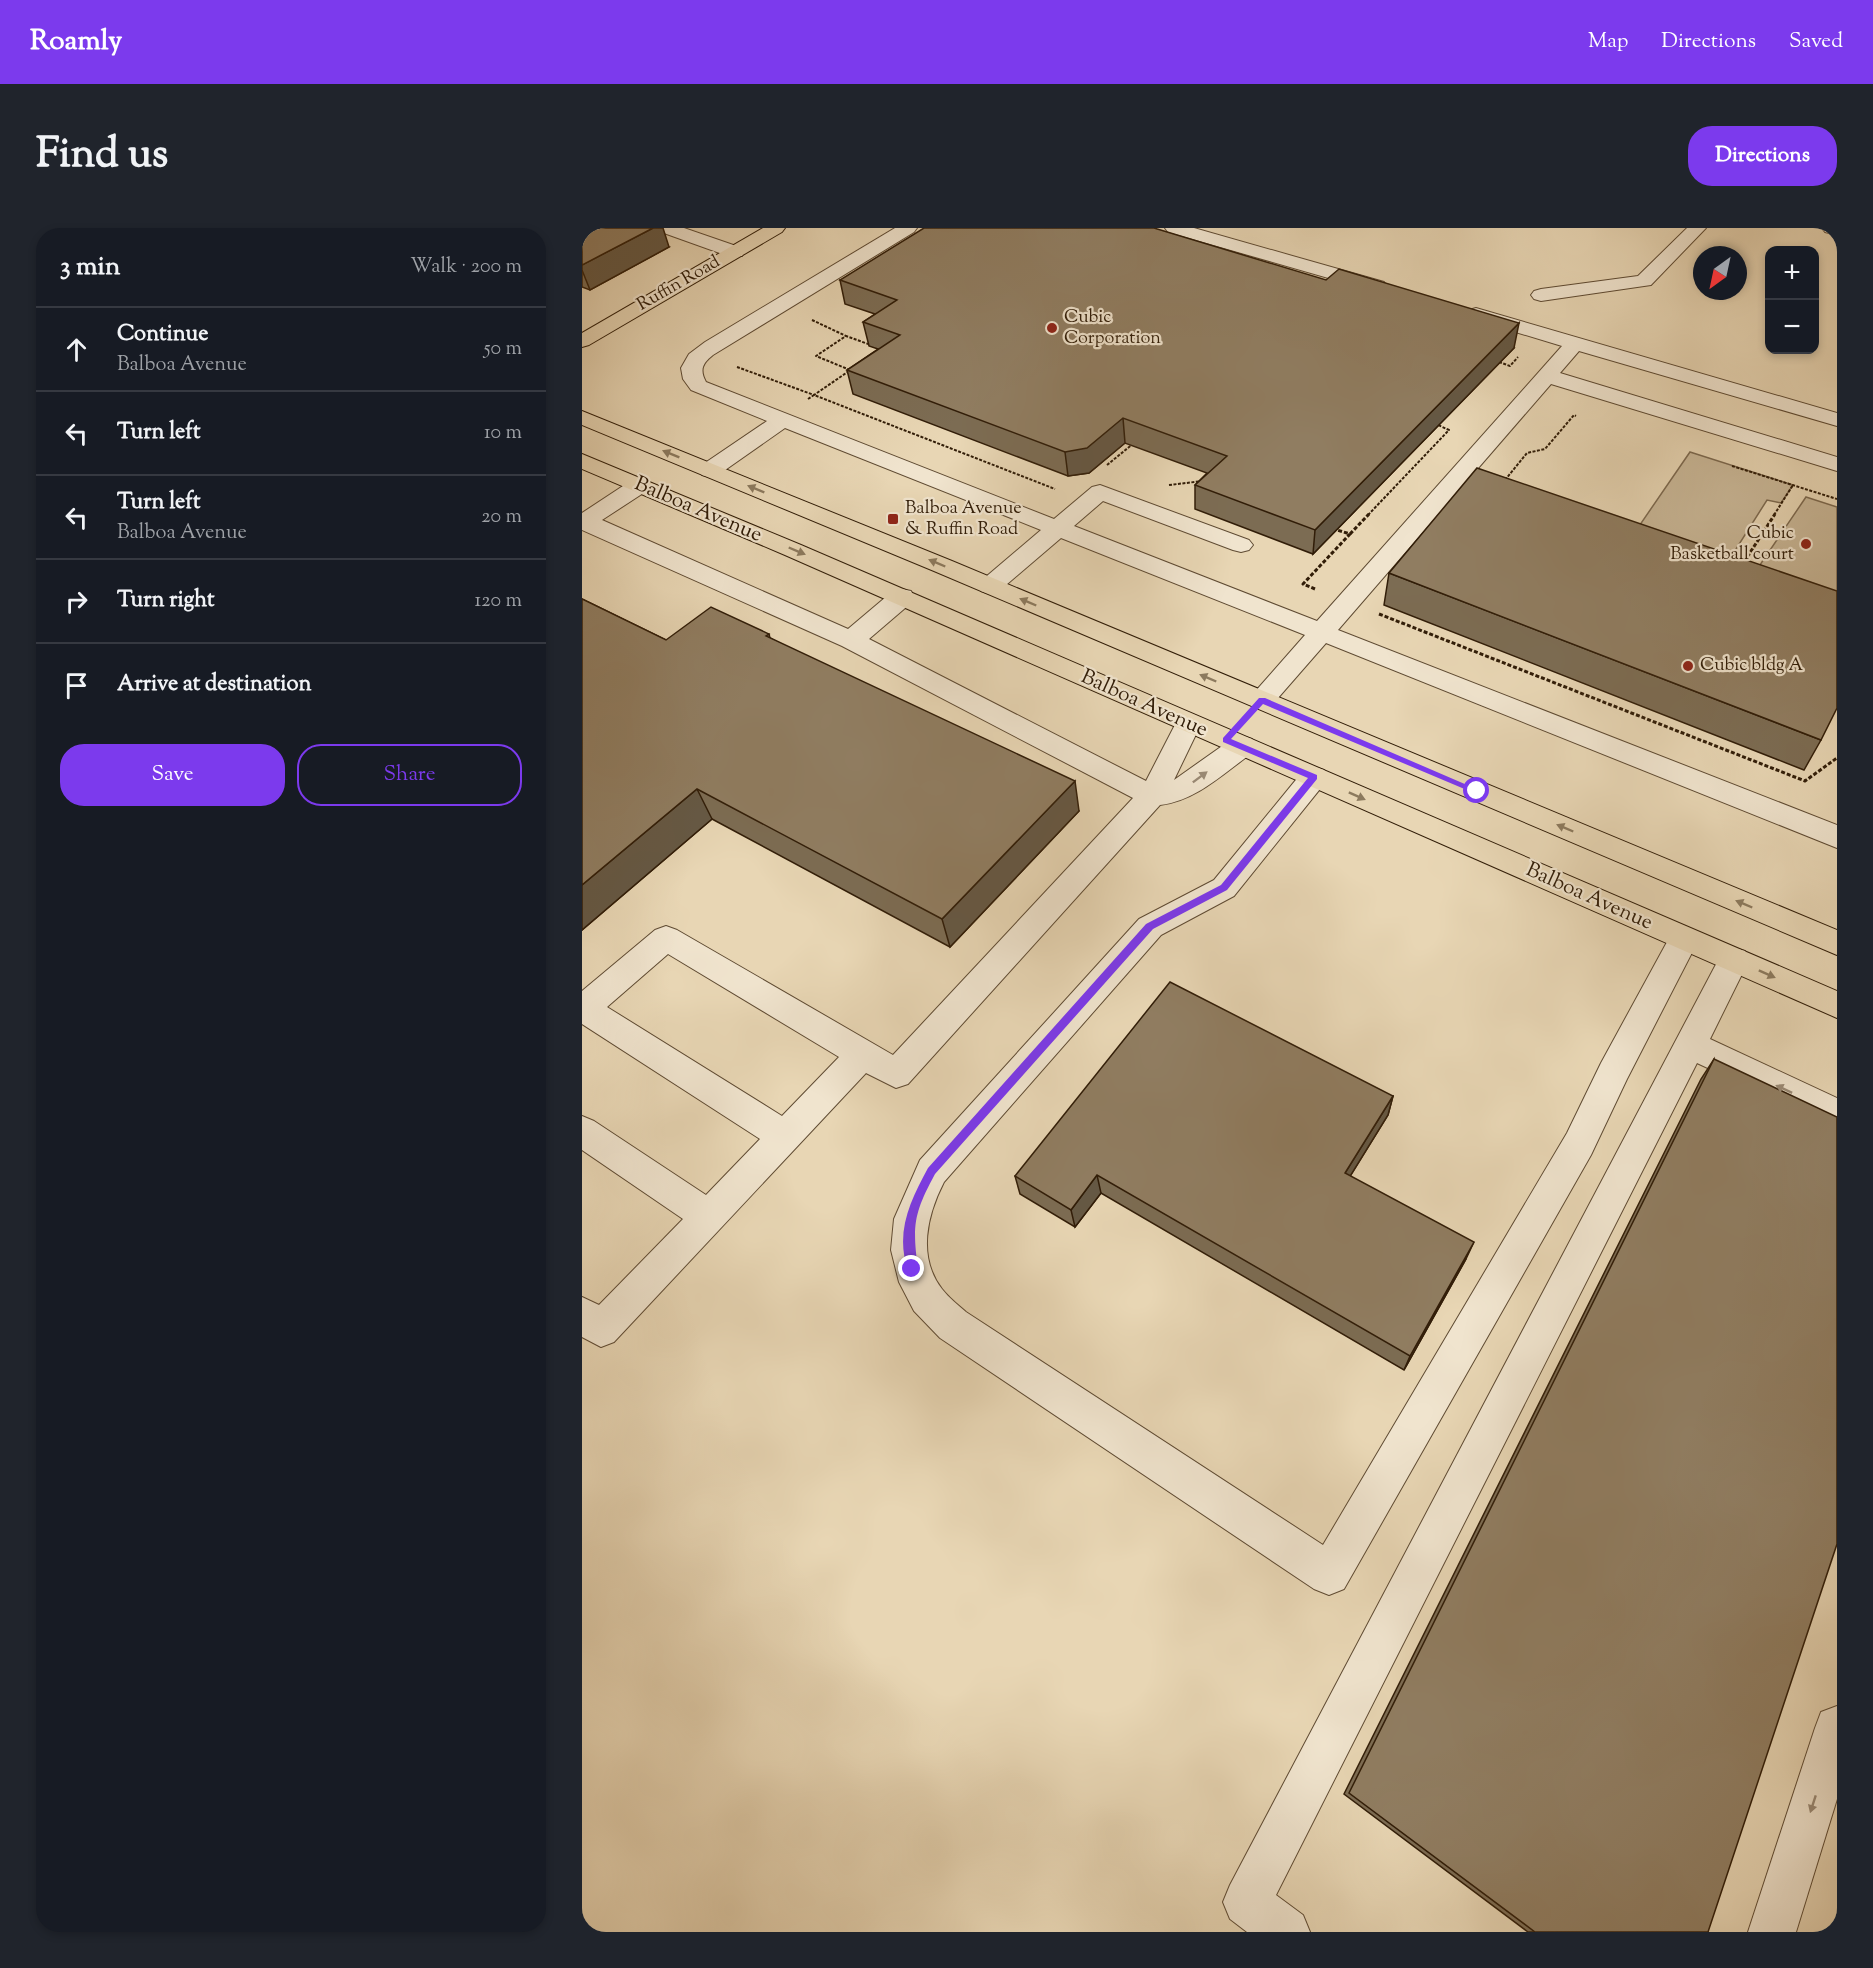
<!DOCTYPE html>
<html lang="en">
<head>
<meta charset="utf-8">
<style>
  :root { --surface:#171b24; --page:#20242c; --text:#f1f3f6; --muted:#9ea1a6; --line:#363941; --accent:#7c3aed }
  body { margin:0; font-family:"Sorts Mill Goudy",serif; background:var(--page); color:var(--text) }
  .controls { position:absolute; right:18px; top:18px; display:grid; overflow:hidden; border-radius:12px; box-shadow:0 3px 9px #0003 }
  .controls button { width:54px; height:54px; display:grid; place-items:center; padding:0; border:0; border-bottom:2px solid var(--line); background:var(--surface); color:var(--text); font:30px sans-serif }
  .compass { position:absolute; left:1111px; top:18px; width:54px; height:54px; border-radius:50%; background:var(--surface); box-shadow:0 3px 9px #0003; rotate:213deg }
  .stop { position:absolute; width:18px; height:18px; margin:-14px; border:4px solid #7c3aed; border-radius:50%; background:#fff }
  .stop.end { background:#7c3aed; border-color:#fff; box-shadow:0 2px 6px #0008 }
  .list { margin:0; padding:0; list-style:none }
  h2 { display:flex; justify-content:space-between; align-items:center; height:78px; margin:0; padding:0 24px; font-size:26px }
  h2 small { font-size:20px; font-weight:400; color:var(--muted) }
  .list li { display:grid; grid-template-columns:39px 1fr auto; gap:18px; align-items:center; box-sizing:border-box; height:84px; padding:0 24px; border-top:2px solid var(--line) }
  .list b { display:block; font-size:22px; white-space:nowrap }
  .list p { margin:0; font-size:20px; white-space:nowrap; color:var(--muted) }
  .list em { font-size:20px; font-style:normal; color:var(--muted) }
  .actions { display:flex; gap:12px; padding:18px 24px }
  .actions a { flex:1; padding:14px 0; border:2px solid var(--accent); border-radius:24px; text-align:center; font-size:21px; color:var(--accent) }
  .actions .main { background:var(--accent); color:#fff }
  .icon { flex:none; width:33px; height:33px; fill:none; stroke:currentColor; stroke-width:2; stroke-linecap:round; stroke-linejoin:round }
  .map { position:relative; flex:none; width:1255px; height:1704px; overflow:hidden; border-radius:24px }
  header { display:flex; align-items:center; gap:36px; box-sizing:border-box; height:84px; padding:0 30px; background:var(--accent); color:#fff }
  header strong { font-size:28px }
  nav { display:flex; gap:33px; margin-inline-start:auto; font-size:21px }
  .intro { display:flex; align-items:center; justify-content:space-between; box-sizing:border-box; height:144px; padding:0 36px }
  h1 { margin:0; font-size:42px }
  .button { padding:15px 27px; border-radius:24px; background:var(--accent); color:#fff; font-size:21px; font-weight:700 }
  main { display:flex; gap:36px; padding:0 36px }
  aside { flex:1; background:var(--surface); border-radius:24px; box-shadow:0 3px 9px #0003 }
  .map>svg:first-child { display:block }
  .green { fill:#c9b797; stroke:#7d6a50; stroke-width:1.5 }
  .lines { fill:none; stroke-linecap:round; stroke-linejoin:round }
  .minor-casing { stroke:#5f4b33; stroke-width:2 }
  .major-casing { stroke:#311d08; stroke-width:2 }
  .path-far1 { stroke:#311d08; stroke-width:2; stroke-dasharray:3 1.5; stroke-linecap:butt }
  .path { stroke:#311d08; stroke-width:3; stroke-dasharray:4 2; stroke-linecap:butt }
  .minor { fill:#f0e4ce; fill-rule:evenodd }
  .major { fill:#e8d6b4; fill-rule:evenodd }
  .wall { fill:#7c6c53; stroke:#311d08; stroke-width:1.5 }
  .shaded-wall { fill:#655844; stroke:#311d08; stroke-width:1.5 }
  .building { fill:#907d61; stroke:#311d08; stroke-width:1.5 }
  .oneway { fill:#8c7a5e }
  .oneway2 { fill:#9a8a75 }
  .route { fill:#7c3aed }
  .poi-dot { fill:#8f2418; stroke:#f0e4ce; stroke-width:2 }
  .labels { text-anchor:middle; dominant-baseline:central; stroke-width:4.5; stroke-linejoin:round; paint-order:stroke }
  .far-street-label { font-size:18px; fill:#311d08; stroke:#f0e4ce }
  .far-poi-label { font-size:18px; fill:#311d08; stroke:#f0e4ce; text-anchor:start }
  .street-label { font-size:21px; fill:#311d08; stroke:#f0e4ce }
</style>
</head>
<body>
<header>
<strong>Roamly</strong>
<nav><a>Map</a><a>Directions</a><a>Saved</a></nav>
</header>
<div class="intro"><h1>Find us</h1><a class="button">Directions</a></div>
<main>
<aside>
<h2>3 min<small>Walk · 200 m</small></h2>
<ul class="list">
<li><svg class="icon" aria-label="ahead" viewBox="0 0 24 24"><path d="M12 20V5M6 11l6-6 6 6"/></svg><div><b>Continue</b><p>Balboa Avenue</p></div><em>50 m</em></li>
<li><svg class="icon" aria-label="left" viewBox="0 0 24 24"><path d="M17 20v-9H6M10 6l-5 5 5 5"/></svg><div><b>Turn left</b></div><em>10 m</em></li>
<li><svg class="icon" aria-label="left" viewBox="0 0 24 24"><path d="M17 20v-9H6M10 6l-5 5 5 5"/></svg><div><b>Turn left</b><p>Balboa Avenue</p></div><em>20 m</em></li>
<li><svg class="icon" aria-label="right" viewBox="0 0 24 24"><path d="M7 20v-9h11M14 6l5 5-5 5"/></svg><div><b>Turn right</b></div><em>120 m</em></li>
<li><svg class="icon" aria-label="arrive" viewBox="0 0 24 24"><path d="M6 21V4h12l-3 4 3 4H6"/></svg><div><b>Arrive at destination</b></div></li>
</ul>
<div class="actions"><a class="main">Save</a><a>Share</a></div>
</aside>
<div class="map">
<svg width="1255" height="1704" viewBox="0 0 1255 1704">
  <rect width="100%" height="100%" fill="#e8d6b4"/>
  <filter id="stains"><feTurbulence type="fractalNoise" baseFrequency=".00333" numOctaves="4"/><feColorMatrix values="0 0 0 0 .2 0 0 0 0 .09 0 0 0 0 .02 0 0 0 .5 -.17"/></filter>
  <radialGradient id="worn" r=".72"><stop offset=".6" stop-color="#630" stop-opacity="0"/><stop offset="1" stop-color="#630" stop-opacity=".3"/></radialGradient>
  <g class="green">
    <polygon points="1108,224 1211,257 1199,275 1185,272 1137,348 1042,320"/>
    <polygon points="1224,269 1255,279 1255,382 1167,353"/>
  </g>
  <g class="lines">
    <defs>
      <g id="minor">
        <polygon points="76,0 102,0 160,20 162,24 160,28 146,28 79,4"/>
        <path d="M313 0H335L332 4 131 127C121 135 117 141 124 154L472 291 510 259 518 257 667 312 671 317 667 322 659 324 651 322 521 273 492 298 735 393 980 118 887 90 884 86 887 82 894 80 1255 185V198L997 123 978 145 1255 229V243L969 156 756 402 1255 597V620L744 415 689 478 680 481 671 478 667 472 671 466 723 407 479 310 417 363 408 366 399 363 396 358 399 353 459 302 203 200 136 247 128 249 120 247 117 242 120 237 185 193 109 162 101 151 99 140 107 126 123 114Z"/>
        <polygon points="583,0 612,0 802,54 805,58 802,62 788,62 586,4"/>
        <polygon points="1105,0 1124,0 1069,57 959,73 952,71 949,67 952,63 959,61 1056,48"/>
        <polygon points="1240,0 1255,0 1255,7 1243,4"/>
        <path d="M58 250 66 252 69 257 66 262 20 292 266 401 311 363 320 361 329 363 332 369 329 375 287 411 564 553 597 489 606 487 615 489 619 496 592 552 650 511 660 508 670 511 674 518 670 525C642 545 614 573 578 577L326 856 314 860 284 845 32 1114 19 1119 0 1109V1069L17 1077 101 991 0 922V888L12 893 124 967 178 911 0 796V763L73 702 84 698 95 702 311 827 551 570 260 418 0 302V285L50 252ZM86 726 257 829 200 888 25 779Z"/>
        <path d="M732 539 742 542 746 549 742 556 652 668 579 707 362 954C345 987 335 1029 360 1061 367 1070 376 1077 384 1084L741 1317 985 905 1019 835 1091 703 1102 699 1113 703 1117 711 1045 851 1009 927 762 1361 747 1367 732 1361 358 1110 332 1083 317 1054 309 1022 312 991 338 932 557 691 632 652 722 542Z"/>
        <polygon points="1152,720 1163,723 1167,732 1128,811 1255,870 1255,900 1115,835 694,1667 721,1687 728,1704 665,1704 648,1691 641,1674 648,1657 1141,723"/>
        <polygon points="1255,1478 1255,1571 1214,1704 1166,1704 1233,1500 1239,1484"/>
      </g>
      <g id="major">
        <polygon points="181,0 203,0 200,4 7,117 0,119 0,105"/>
        <polygon points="0,183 370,333 1255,702 1255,727 352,343 0,197"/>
        <polygon points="0,226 219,317 1255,763 1255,790 203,327 0,241"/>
      </g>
    </defs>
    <use href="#minor" class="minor-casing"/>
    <use href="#major" class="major-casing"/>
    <g class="path-far1">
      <polyline points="230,92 264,108"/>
      <polyline points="917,134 928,138 936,129"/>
      <polyline points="155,139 232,167 270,141"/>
      <polyline points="268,142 234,128 264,108 289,117"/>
      <polyline points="226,171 232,167 473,261"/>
      <polyline points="525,237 552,215"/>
      <polyline points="1150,238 1255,271"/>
      <polyline points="923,252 945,225 963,221 992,187 994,188"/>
      <polyline points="587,257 621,253"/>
      <polyline points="786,287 867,202 856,197"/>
      <polyline points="1192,287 1211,257"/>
    </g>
    <g class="path">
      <polyline points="768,306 787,286"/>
      <polyline points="1162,334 1193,286"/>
      <polyline points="733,361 721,356 768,306 755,302"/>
      <polyline points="797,386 1223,553 1255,530"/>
    </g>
    <use href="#minor" class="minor"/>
    <use href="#major" class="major"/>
  </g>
  <g class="wall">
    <polygon points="0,0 87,19 8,62 0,59"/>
    <polygon points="258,52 932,120 731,326 613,281 613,257 625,245 543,215 507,245 486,248 271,166 265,142 296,121 287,118 281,94 293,86 263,76"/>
    <polygon points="807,345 1239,512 1222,542 802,377"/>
    <polygon points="0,371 84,412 187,406 188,410 497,583 368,719 130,591 0,702"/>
    <polygon points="1132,831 1126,1704 946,1704 762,1566 1119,851"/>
    <polygon points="811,868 806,887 768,948 884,1031 822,1142 519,965 493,999 438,966 433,948"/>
  </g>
  <g class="shaded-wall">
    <polygon points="71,0 81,0 87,19 8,62 0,42 0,37"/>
    <polygon points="937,95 932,120 731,326 733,302"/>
    <polygon points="541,190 543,215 507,245 486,248 483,224"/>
    <polygon points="493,553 497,583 368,719 360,691"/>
    <polygon points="115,561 130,591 0,702 0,657"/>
    <polygon points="811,868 806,887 759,963 763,945"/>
    <polygon points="515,947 519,965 493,999 489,982"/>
    <polygon points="892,1014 884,1031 822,1142 828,1128"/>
  </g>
  <g class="building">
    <polygon points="0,0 71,0 0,37"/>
    <polygon points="342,0 572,0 744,52 757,41 937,95 733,302 613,257 645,228 541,190 505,220 483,224 265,142 318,107 281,94 315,72 258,52"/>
    <polygon points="895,240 1255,363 1255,480 1239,512 807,345"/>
    <polygon points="0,371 84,412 129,379 187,406 184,408 493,553 360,691 115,561 0,657"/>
    <polygon points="588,754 811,868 763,945 892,1014 828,1128 515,947 489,982 433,948"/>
    <polygon points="1132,831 1255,889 1255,1316 1126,1704 953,1704 767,1565"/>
  </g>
  <defs><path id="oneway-solid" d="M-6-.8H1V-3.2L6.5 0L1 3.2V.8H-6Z" transform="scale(1.5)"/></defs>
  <g class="oneway">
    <use href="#oneway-solid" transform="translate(89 226) rotate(-158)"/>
    <use href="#oneway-solid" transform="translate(174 261) rotate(-158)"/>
    <use href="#oneway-solid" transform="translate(215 323) rotate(23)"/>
    <use href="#oneway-solid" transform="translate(355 335) rotate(-157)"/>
    <use href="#oneway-solid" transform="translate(446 374) rotate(-157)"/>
    <use href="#oneway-solid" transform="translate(626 450) rotate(-157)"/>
    <use href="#oneway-solid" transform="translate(775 568) rotate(24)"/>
    <use href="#oneway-solid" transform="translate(983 600) rotate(-157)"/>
    <use href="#oneway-solid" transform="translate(1162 676) rotate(-157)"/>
    <use href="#oneway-solid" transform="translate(1185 746) rotate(24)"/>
  </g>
  <g class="oneway2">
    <use href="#oneway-solid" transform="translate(618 549) rotate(-37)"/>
    <use href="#oneway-solid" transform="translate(1202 861) rotate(-155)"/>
    <use href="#oneway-solid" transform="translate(1231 1576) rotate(108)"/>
  </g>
  <path class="route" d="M677 470H683L899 563 892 565 681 476 649 511 735 547V551L645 662 571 701 353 946C332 985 330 997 336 1041L330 1046 327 1045C312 1006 328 973 346 940L564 696 639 657 726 550 641 514V510Z"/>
  <g class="poi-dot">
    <circle cx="470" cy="100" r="6"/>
    <rect x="305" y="285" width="12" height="12" rx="3"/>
    <circle cx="1224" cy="316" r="6"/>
    <circle cx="1106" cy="438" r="6"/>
  </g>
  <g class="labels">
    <g class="far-street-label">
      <text transform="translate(97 56) rotate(-30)">Ruffin Road</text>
    </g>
    <g class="far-poi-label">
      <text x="482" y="90">Cubic<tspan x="482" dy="21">Corporation</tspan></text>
      <text x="323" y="281">Balboa Avenue<tspan x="323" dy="21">&amp; Ruffin Road</tspan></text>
      <text x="1212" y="306" text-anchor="end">Cubic<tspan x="1212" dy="21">Basketball court</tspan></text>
      <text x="1118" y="438">Cubic bldg A</text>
    </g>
    <g class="street-label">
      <text transform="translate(116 282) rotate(23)">Balboa Avenue</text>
      <text transform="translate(562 476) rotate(24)">Balboa Avenue</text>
      <text transform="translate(1007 669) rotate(24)">Balboa Avenue</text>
    </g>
  </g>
  <rect width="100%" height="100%" filter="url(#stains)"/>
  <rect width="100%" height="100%" fill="url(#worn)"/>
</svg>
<div class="controls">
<button>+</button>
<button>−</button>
</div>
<svg class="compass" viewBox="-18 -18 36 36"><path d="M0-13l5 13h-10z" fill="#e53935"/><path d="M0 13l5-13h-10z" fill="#9ea1a6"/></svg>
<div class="stop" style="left:895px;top:563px"></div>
<div class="stop end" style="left:330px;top:1041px"></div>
</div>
</main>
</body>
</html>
